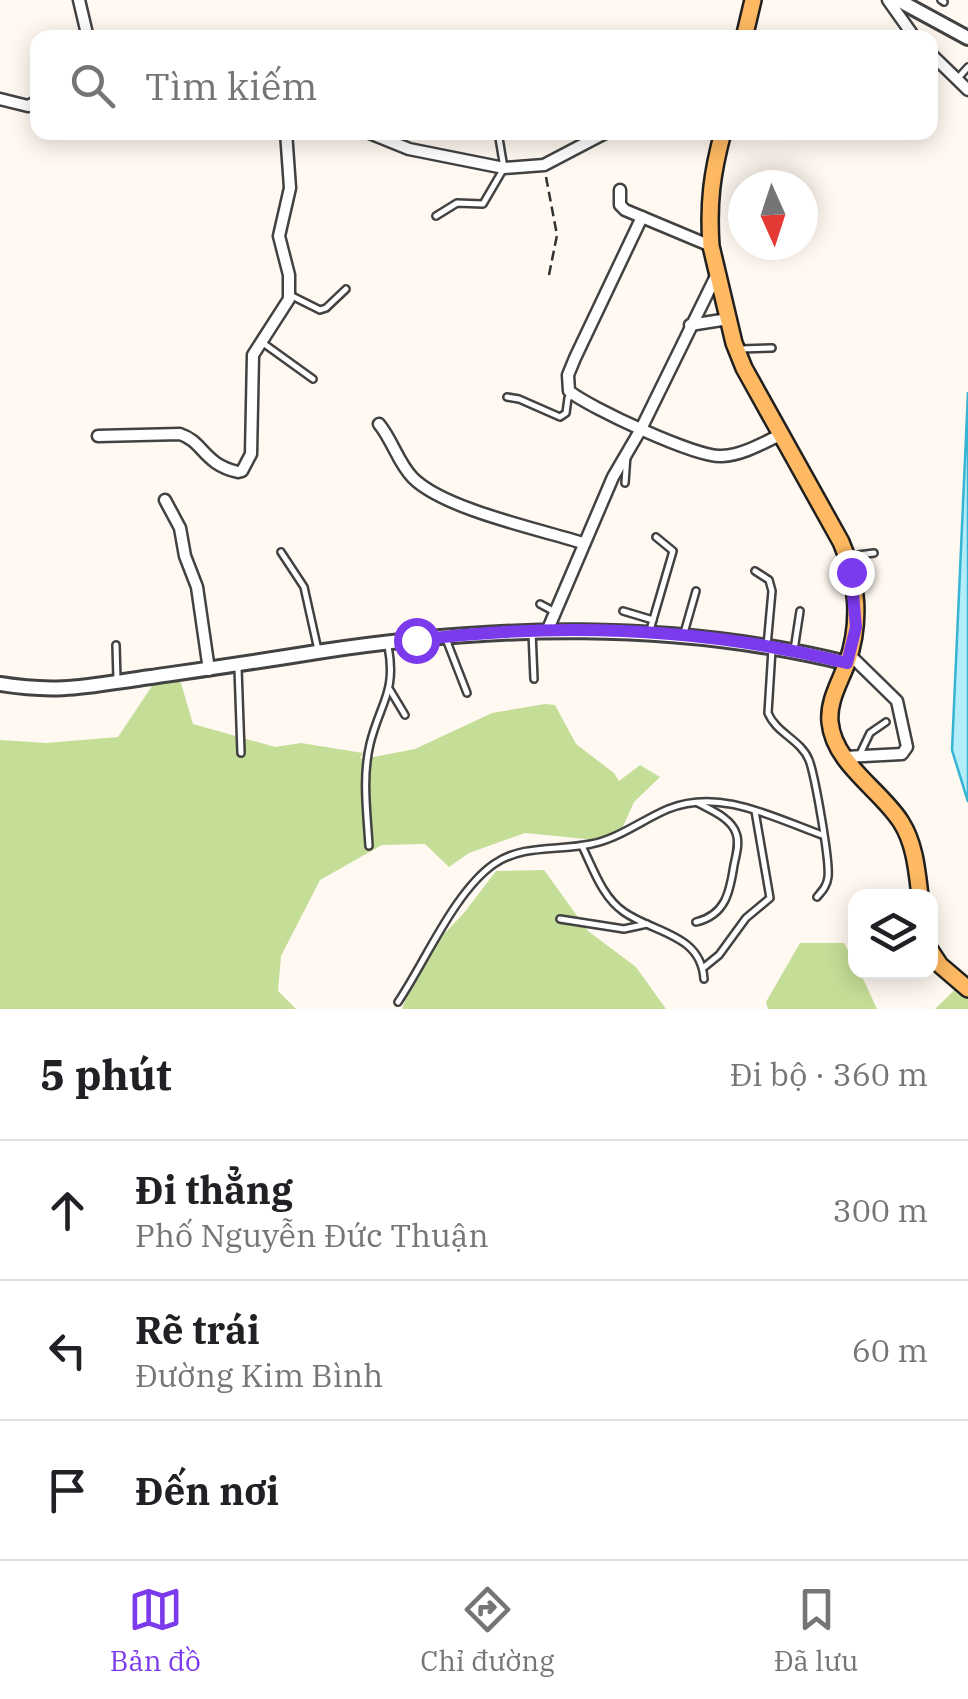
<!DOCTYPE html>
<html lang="vi">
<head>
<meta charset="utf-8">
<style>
  :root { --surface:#fff; --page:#f6f6f6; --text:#202124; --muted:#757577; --line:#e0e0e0; --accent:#7c3aed }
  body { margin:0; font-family:"IBM Plex Serif",serif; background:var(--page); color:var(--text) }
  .controls { position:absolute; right:30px; bottom:30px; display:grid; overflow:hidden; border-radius:20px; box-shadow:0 5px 25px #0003 }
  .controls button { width:90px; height:90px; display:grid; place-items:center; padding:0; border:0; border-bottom:2px solid var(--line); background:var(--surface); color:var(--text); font:50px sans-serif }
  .compass { position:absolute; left:728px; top:170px; width:90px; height:90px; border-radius:50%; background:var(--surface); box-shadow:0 5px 25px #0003; rotate:177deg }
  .stop { position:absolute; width:30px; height:30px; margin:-22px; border:8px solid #7c3aed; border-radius:50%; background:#fff }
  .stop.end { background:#7c3aed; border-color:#fff; box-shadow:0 2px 10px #0008 }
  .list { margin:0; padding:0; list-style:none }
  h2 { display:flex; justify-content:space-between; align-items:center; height:130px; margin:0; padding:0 40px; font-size:42px }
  h2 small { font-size:32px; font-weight:400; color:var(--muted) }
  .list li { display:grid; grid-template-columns:65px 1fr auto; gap:30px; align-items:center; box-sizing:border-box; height:140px; padding:0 40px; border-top:2px solid var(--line) }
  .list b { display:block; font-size:38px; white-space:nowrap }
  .list p { margin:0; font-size:32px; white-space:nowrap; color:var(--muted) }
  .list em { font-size:32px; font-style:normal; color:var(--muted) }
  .icon { flex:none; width:55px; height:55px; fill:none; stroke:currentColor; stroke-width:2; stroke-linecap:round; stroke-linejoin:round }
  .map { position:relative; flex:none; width:968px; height:1009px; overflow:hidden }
  .search { position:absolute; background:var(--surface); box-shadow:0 5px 25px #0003; left:30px; right:30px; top:30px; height:110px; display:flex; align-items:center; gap:25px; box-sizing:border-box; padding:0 35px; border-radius:20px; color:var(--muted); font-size:38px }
  .sheet { height:550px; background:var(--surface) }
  nav { display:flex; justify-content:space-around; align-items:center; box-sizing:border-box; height:140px; border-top:2px solid var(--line); background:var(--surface); font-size:28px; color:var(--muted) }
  nav a { display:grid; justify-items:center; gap:5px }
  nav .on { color:var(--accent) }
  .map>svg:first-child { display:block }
  .forest { fill:#c4dd97 }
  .water { fill:#b3edf9; stroke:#36b4d3; stroke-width:2.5 }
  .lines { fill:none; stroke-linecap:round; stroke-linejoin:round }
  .service-casing { stroke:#424242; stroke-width:10 }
  .minor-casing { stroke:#424242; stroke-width:15 }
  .tertiary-casing { stroke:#424242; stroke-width:18 }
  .primary-casing { stroke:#202020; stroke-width:20 }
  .path { stroke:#313131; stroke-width:2.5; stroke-dasharray:10 5; stroke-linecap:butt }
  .service { stroke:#fff; stroke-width:5 }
  .minor { stroke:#fff; stroke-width:10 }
  .tertiary { stroke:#fff; stroke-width:12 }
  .primary { stroke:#feb962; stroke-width:15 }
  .route { stroke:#7c3aed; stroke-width:12 }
</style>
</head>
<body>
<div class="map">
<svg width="968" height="1009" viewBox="0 0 968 1009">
  <rect width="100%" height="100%" fill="#fff9f1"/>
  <g class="forest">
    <polygon points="162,671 181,683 193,724 275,747 301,743 363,753 360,758 363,759 415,749 492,713 545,704 555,705 576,744 614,773 619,781 640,765 660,777 634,802 616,842 525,833 469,853 449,867 425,844 382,845 320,880 281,956 278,991 296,1009 0,1009 0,740 47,743 118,737"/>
    <polygon points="544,870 588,931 636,967 666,1009 402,1009 420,959 464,913 496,871"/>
    <polygon points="800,943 844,943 855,963 856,972 860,972 877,1009 768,1009 766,1002"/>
    <polygon points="968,977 968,1009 935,1009"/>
  </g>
  <polygon class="water" points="968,392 968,802 952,750"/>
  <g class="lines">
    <defs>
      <g id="service">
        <polyline points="941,0 944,2"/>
        <polyline points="959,77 968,67"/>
        <polyline points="436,216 457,203 483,204 504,168 498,132"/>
        <polyline points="290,295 320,310 326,308 346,289"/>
        <polyline points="263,343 313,379"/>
        <polyline points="740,349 772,348"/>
        <polyline points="507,397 519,399 560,417 566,413 568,398 573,395"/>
        <polyline points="625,483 627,455"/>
        <polyline points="281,552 304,587 318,650"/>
        <polyline points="850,556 874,553"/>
        <polyline points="755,571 769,580 772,591 767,646"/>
        <polyline points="540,604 555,612"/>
        <polyline points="623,611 653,620"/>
        <polyline points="650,630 673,551 656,537"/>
        <polyline points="532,632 534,679"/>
        <polyline points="684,633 696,591"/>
        <polyline points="446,639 467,693"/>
        <polyline points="116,645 117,680"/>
        <path d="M772 649 768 713C776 733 801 740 809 760 815 776 830 861 828 877 827 886 822 891 817 897"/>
        <polyline points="794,650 800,611"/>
        <polyline points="238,668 241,753"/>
        <polyline points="390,690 405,715"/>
        <polyline points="859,756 870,733 886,722"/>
        <path d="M369 846C367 812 362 777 370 744 380 703 397 692 388 646"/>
        <path d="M582 846C593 868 602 897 624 912 654 933 701 934 704 979"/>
        <polyline points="560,919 624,929 647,924"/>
        <path d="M696 922C726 915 730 891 734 865 736 855 740 843 736 833 731 818 711 810 698 803"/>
        <polyline points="703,968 719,955 746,918 770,898 755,811"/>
        <path d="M398 1002C425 962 455 891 494 864 523 844 558 851 591 844 618 839 642 820 668 809 720 788 772 817 822 835"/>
      </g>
      <g id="minor">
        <polyline points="79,0 88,38"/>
        <polyline points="888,0 915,38"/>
        <polyline points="930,53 968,90"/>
        <polyline points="0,99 28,106 38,101"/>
        <polyline points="367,132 409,149 504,168 544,165 607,132"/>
        <polyline points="620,190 620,205 625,210 711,246"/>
        <path d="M642 217 575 358 568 375 569 391C590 408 697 458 722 456 743 455 763 443 782 434"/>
        <polyline points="690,325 728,319"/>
        <path d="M379 424C393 441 398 463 413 478 444 509 538 529 583 543"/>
        <path d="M98 436 180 434C204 442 203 464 238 472L242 471 251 454 253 355 289 299V275L279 236 290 188 286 132"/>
        <polyline points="165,500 180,528 185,556 197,587 209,670"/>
        <polyline points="548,629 613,477 641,429 717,274"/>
        <polyline points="845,757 902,754 907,747 897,701 850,655"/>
      </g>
      <g id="tertiary">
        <polyline points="898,0 968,38"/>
        <path d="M0 684C62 694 91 685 151 677 206 669 262 661 317 652 495 625 670 620 847 663"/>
      </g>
      <g id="primary">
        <polyline points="744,38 753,0"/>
        <path d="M723 132C712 173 708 203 711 246L734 343 744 368 841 542C858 580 861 624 847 663 840 682 828 701 830 722 834 764 880 789 901 822 915 844 917 871 920 896"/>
        <polyline points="930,950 940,965 968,989"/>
      </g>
    </defs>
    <use href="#service" class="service-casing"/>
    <use href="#minor" class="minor-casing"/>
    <use href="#tertiary" class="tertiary-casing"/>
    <use href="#primary" class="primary-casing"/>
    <polyline class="path" points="546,177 557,235 549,275"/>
    <use href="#service" class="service"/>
    <use href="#minor" class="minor"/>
    <use href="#tertiary" class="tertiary"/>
    <use href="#primary" class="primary"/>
  </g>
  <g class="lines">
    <path class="route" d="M416 640C560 622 707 628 847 663L856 627 851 572"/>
  </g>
</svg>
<div class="controls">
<button><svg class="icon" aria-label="layers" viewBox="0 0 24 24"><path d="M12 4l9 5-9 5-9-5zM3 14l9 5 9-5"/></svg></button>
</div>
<svg class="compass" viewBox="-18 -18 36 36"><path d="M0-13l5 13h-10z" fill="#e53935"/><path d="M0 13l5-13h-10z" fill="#757577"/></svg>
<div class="stop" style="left:416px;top:640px"></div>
<div class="stop end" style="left:851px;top:572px"></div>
<div class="search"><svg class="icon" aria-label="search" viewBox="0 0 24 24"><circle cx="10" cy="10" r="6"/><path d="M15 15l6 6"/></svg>Tìm kiếm</div>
</div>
<section class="sheet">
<h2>5 phút<small>Đi bộ · 360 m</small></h2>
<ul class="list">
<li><svg class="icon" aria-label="ahead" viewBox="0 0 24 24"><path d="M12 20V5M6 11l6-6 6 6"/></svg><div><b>Đi thẳng</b><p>Phố Nguyễn Đức Thuận</p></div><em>300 m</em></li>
<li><svg class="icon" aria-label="left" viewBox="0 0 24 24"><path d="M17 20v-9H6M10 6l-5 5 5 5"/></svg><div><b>Rẽ trái</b><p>Đường Kim Bình</p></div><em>60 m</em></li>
<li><svg class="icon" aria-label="arrive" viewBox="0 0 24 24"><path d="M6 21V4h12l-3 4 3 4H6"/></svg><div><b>Đến nơi</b></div></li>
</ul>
</section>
<nav>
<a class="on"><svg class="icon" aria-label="map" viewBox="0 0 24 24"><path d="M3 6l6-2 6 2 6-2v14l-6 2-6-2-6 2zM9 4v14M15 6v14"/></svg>Bản đồ</a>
<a><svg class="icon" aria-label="directions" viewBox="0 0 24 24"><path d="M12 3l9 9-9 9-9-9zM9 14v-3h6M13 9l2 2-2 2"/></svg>Chỉ đường</a>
<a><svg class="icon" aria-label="saved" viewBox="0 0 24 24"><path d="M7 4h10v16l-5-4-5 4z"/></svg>Đã lưu</a>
</nav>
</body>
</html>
